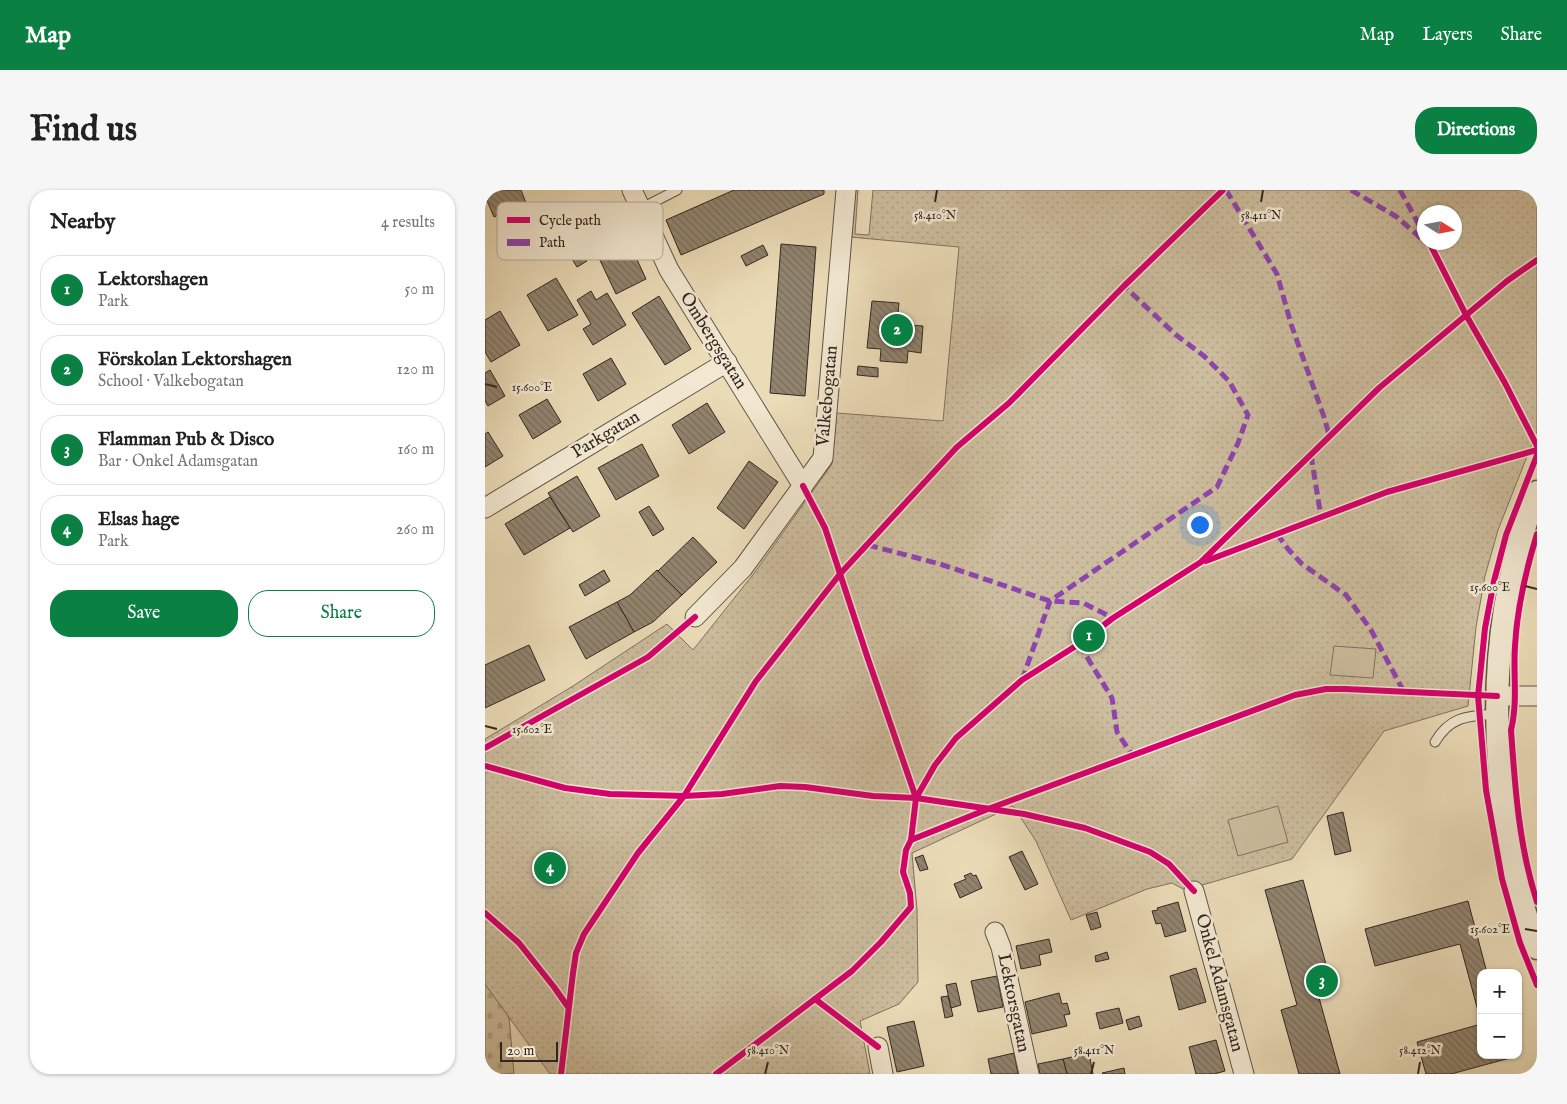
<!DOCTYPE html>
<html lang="en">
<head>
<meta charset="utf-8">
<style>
  :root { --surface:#fff; --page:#f6f6f6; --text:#222; --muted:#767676; --line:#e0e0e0; --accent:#0b8043 }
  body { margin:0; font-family:"IM FELL English",serif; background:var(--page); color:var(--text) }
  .controls { position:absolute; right:15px; bottom:15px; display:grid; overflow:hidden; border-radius:10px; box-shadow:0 1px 4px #0004 }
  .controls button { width:45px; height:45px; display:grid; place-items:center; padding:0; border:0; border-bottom:1px solid var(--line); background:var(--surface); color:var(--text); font:25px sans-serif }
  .compass { position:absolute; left:932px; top:15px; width:45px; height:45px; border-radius:50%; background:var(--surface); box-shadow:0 1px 4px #0004; rotate:101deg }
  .scale { position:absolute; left:15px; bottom:12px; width:58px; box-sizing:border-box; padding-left:5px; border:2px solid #322621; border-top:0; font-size:14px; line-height:18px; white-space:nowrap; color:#322621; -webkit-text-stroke:4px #f2e8d1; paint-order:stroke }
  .you { position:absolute; left:714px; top:334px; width:18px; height:18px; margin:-12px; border:4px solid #fff; border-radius:50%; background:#1a73e8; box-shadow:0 0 0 8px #1a73e833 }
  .badge { display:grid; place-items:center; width:32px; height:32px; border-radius:50%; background:var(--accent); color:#fff; font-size:16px; font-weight:700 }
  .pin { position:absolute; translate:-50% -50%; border:2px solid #fff; box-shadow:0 1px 5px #0006 }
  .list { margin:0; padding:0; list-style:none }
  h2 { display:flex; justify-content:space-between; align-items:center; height:65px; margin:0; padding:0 20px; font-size:21px }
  h2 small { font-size:16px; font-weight:400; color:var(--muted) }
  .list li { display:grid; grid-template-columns:32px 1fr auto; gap:15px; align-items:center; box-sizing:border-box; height:70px; margin:0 10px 10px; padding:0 10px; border:1px solid var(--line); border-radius:20px }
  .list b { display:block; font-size:19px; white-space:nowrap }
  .list p { margin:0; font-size:16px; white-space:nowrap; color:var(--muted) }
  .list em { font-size:16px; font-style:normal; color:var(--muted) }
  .actions { display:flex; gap:10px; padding:15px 20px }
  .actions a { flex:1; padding:11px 0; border:1px solid var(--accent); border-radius:20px; text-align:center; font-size:18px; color:var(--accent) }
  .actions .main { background:var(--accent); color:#fff }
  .map { position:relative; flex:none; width:1052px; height:884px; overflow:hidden; border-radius:20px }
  header { display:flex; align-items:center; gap:30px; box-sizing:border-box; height:70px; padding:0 25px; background:var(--accent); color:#fff }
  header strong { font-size:24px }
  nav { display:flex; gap:28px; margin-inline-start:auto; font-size:18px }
  .intro { display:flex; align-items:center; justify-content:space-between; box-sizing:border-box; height:120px; padding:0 30px }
  h1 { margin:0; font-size:35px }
  .button { padding:12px 22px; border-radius:20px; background:var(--accent); color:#fff; font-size:18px; font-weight:700 }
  main { display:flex; gap:30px; padding:0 30px }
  aside { flex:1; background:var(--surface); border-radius:20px; box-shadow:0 1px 4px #0004 }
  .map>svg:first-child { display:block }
  .cemetery { fill:url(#cemetery-stones); stroke:#7f7260 }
  .park { fill:url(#park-dots); stroke:#7f7260; fill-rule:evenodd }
  .pitch { fill:#ccbd9e; stroke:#7f7260 }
  .building { fill:url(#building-back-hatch); stroke:#322621 }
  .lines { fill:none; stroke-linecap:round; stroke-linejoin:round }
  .service-casing { stroke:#605447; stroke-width:11 }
  .minor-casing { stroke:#605447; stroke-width:21 }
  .tertiary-casing { stroke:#605447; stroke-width:25 }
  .service { stroke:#f2e8d1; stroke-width:9 }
  .minor { stroke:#f2e8d1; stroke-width:19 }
  .tertiary { stroke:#f2e8d1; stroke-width:22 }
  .quiet { stroke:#8e44ad; stroke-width:5; stroke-dasharray:10 5; stroke-linecap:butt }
  .cycleway-casing { stroke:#f2e8d1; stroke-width:9 }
  .cycleway { stroke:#d6006c; stroke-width:6 }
  .ticks { fill:none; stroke:#322621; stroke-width:2 }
  .labels { text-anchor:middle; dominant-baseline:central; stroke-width:5; stroke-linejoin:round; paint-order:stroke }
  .street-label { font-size:18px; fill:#322621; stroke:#f2e8d1 }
  .key { fill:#f2e8d1; stroke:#b8ae9c; stroke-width:1 }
  .key-label { font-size:14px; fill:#322621 }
  .ticks-label { font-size:12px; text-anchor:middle; fill:#322621; stroke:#f2e8d1; stroke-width:5; stroke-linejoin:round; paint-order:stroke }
</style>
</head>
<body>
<header>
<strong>Map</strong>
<nav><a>Map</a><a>Layers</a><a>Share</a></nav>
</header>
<div class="intro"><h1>Find us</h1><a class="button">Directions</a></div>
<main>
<aside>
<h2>Nearby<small>4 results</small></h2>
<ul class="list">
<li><span class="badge">1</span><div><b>Lektorshagen</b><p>Park</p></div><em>50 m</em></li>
<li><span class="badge">2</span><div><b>Förskolan Lektorshagen</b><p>School · Valkebogatan</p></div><em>120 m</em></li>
<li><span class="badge">3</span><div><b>Flamman Pub &amp; Disco</b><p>Bar · Onkel Adamsgatan</p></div><em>160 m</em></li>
<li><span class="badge">4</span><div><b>Elsas hage</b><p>Park</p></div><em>260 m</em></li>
</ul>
<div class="actions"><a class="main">Save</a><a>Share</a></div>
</aside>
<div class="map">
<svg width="1052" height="884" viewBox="0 0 1052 884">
  <defs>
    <pattern id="cemetery-stones" width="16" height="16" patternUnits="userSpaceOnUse" patternTransform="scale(1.25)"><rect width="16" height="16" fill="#ccbd9e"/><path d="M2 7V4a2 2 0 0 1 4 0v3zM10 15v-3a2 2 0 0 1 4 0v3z" fill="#b0a288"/></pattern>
    <pattern id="park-dots" width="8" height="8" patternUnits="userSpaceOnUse" patternTransform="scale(1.25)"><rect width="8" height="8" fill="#ccbd9e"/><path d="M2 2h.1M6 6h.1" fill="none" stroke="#b0a288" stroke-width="1.8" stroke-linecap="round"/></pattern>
    <pattern id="building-back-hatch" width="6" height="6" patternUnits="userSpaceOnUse" patternTransform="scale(1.25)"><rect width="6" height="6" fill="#928570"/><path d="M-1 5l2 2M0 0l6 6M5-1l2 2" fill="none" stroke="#786d5c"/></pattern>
  </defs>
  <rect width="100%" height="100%" fill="#ebdcb8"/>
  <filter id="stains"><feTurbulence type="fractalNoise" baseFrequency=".004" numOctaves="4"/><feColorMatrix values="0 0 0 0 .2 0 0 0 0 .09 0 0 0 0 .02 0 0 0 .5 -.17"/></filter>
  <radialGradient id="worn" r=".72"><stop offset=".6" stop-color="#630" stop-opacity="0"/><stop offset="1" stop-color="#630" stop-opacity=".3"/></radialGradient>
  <polygon class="cemetery" points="0,794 24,827 29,884 0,884"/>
  <path class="park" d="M369 0H373L370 44 384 45 388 0H1052V241L1013 340 1000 386 991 437 983 516 899 541 807 669 700 700 687 693 662 699 586 730 551 651 528 616 427 663 432 720 433 792 414 814 375 831 385 884H65L0 794V549L88 496 182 434 208 460 270 382 347 274 351 223 458 231 474 57 365 47ZM939 22H969V52H939Z"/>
  <g class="pitch">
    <polygon points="849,456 891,459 888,488 845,485"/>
    <polygon points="793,616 803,652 753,666 743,630"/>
  </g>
  <g class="building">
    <polygon points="0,0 36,0 41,13 9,27 0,6"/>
    <polygon points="249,0 339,0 339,4 196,65 181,30"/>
    <polygon points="135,33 161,89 131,104 104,47"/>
    <polygon points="296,54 331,57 320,206 285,203"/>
    <polygon points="92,55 102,71 92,77 82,61"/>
    <polygon points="278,55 283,65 261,76 256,66"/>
    <polygon points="71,88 93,125 63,141 42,105"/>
    <polygon points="106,101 111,110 122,103 141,135 108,155 98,139 106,134 92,110"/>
    <polygon points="174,106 206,159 180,175 147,123"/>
    <polygon points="387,111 414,113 412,134 438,136 436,163 423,161 422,173 395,171 396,159 382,158"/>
    <polygon points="15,121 35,155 6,172 0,162 0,130"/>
    <polygon points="126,168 141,194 113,211 98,184"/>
    <polygon points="373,176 393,178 393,187 372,185"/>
    <polygon points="5,180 20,206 3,216 0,211 0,183"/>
    <polygon points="62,209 76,232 48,249 34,225"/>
    <polygon points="222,213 240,242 204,264 187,235"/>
    <polygon points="3,242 18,266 0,277 0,244"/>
    <polygon points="157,254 174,286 131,310 113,278"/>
    <polygon points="264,271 293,292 259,339 232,318"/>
    <polygon points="92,286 115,326 88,342 63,303"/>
    <polygon points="65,307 85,338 39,365 20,334"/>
    <polygon points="164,316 179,339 168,346 154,322"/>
    <polygon points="208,347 232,372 197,405 173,381"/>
    <polygon points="119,380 125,391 100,406 94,395"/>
    <polygon points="172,380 197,405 168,432 149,442 132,412 145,405"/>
    <polygon points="132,412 149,442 101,469 84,437"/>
    <polygon points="44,455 60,490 0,518 0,475"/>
    <polygon points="858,622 866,661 850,665 842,626"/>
    <polygon points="537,661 553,694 540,700 524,667"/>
    <polygon points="438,665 443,679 435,681 430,668"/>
    <polygon points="486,683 488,686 491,685 497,698 475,708 469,694 481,689 479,686"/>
    <polygon points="818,690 845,789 830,793 855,884 814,884 796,820 812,815 780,700"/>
    <polygon points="983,711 1002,783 996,783 996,832 975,754 890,776 880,739"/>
    <polygon points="693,712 701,741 680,747 676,733 671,734 667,721 673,720 672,718"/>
    <polygon points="612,722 616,737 606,740 601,725"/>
    <polygon points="564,749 567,762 554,765 556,775 536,779 531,756"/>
    <polygon points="622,762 624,769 611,772 610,766"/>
    <polygon points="711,778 721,812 694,820 685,786"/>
    <polygon points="512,786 518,817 493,822 486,791"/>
    <polygon points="471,793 476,815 466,818 461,795"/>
    <polygon points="574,803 577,814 582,813 585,824 579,825 582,836 547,844 540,812"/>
    <polygon points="463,806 468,826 460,828 456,807"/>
    <polygon points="634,818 638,833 615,839 611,823"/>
    <polygon points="654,826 657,836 644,840 641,830"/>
    <polygon points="429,831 439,876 412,882 402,837"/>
    <polygon points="996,834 996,865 1025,865 1025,868 966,884 941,884 932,852"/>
    <polygon points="731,850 740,881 729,884 711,884 704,857"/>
    <polygon points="529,863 533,884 506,884 503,869"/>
    <polygon points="604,863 608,884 582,884 578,869"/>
    <polygon points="578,869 582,884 555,884 553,874"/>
    <polygon points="639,878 640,884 618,884 617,883"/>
  </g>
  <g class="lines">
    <defs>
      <g id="service">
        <polyline points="155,19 192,0"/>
        <path d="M950 552C965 526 983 526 1011 524"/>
      </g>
      <g id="minor">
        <polyline points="147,0 184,80 318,296"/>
        <polyline points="0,318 242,172"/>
        <polyline points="210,427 258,378 338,268 361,0"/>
        <polyline points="1012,506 1052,506"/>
        <polyline points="709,701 759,884"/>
        <polyline points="510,742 516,757 544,884"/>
        <polyline points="393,857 398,884"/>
      </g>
      <path id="tertiary" d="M1052 302C1014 397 1006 495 1016 596 1022 651 1032 706 1052 758"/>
    </defs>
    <use href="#service" class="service-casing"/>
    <use href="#minor" class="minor-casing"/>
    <use href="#tertiary" class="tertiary-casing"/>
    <use href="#service" class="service"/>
    <use href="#minor" class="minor"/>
    <use href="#tertiary" class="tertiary"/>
    <g class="quiet">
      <polyline points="741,0 792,84 806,134 839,227 845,248"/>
      <polyline points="866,0 912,27 939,51"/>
      <polyline points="915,0 939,44"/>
      <polyline points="826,265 836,327"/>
      <polyline points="792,344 803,359 817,374 861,405 886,440 919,502"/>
      <polyline points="383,355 455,374 565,411 598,413 628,428"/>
      <polyline points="594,454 627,508 632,542 647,565"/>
      <polyline points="537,490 565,411 732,297 753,253 763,225 744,191 719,166 691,145 639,96"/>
    </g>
    <defs>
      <g id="cycleway">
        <polyline points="944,52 981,125 1020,193 1052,256"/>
        <polyline points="1052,265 1021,345 1009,391 1000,438 993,506 1001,600 1017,689 1035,753 1052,795"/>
        <polyline points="318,296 340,338 382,466 431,608"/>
        <path d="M1052 344C1041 380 1032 418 1030 456 1028 485 1033 512 1026 540 1030 598 1034 656 1052 712"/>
        <polyline points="721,371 902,302 1052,260"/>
        <polyline points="0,558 163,467 210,427"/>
        <polyline points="0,576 80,598 125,604 199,606 237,604 295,596 320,597 388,606 431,608 539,624 600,638 665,662 684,674 709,701"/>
        <polyline points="426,650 503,619 810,505 841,499 860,499 1012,506"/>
        <polyline points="0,723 34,753 69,797 83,817"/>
        <polyline points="330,809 367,781 396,752 426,717 425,703 418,682 421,660 426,650 431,608 450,575 471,548 537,490 594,454 628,428 716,372 894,198 1022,91 1052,70"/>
        <polyline points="76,884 88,783 91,763 99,744 153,663 199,606 271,491 355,384 472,257 524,213 639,96 738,0"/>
        <polyline points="231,884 330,809 393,857"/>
      </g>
    </defs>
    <use href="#cycleway" class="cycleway-casing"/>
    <use href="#cycleway" class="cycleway"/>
  </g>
  <path class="ticks" d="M450 12 452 0M776 12 778 0M0 194 12 197M1040 396 1052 399M0 536 12 539M1040 739 1052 741M280 884 283 872M606 884 609 872M933 884 935 872"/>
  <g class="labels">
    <g class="street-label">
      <text transform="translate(228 151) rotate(58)">Ombergsgatan</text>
      <text transform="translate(343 206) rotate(-85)">Valkebogatan</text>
      <text transform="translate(121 245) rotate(-31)">Parkgatan</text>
      <text transform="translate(734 793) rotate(75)">Onkel Adamsgatan</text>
      <text transform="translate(528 813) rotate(78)">Lektorsgatan</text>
    </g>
  </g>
  <rect x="12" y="12" width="166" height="58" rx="8" class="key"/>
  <rect x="22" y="27" width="23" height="6" fill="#d6006c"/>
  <rect x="22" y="49" width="23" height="7" fill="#8e44ad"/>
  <g class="key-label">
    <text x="54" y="35">Cycle path</text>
    <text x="54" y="57">Path</text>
  </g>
  <g class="ticks-label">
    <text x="450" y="29">58.410°N</text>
    <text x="776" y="29">58.411°N</text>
    <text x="47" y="201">15.600°E</text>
    <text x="1005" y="401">15.600°E</text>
    <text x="47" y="543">15.602°E</text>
    <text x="1005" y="743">15.602°E</text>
    <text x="283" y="864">58.410°N</text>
    <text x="609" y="864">58.411°N</text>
    <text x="935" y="864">58.412°N</text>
  </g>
  <rect width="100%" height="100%" filter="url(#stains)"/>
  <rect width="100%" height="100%" fill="url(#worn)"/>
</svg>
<div class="controls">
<button>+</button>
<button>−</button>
</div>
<svg class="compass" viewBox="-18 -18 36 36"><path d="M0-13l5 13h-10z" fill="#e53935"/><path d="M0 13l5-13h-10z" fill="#767676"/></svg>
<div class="scale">20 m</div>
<div class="you"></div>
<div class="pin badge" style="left:604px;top:446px">1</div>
<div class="pin badge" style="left:412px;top:140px">2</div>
<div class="pin badge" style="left:837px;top:791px">3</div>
<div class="pin badge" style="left:65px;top:678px">4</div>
</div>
</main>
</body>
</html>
